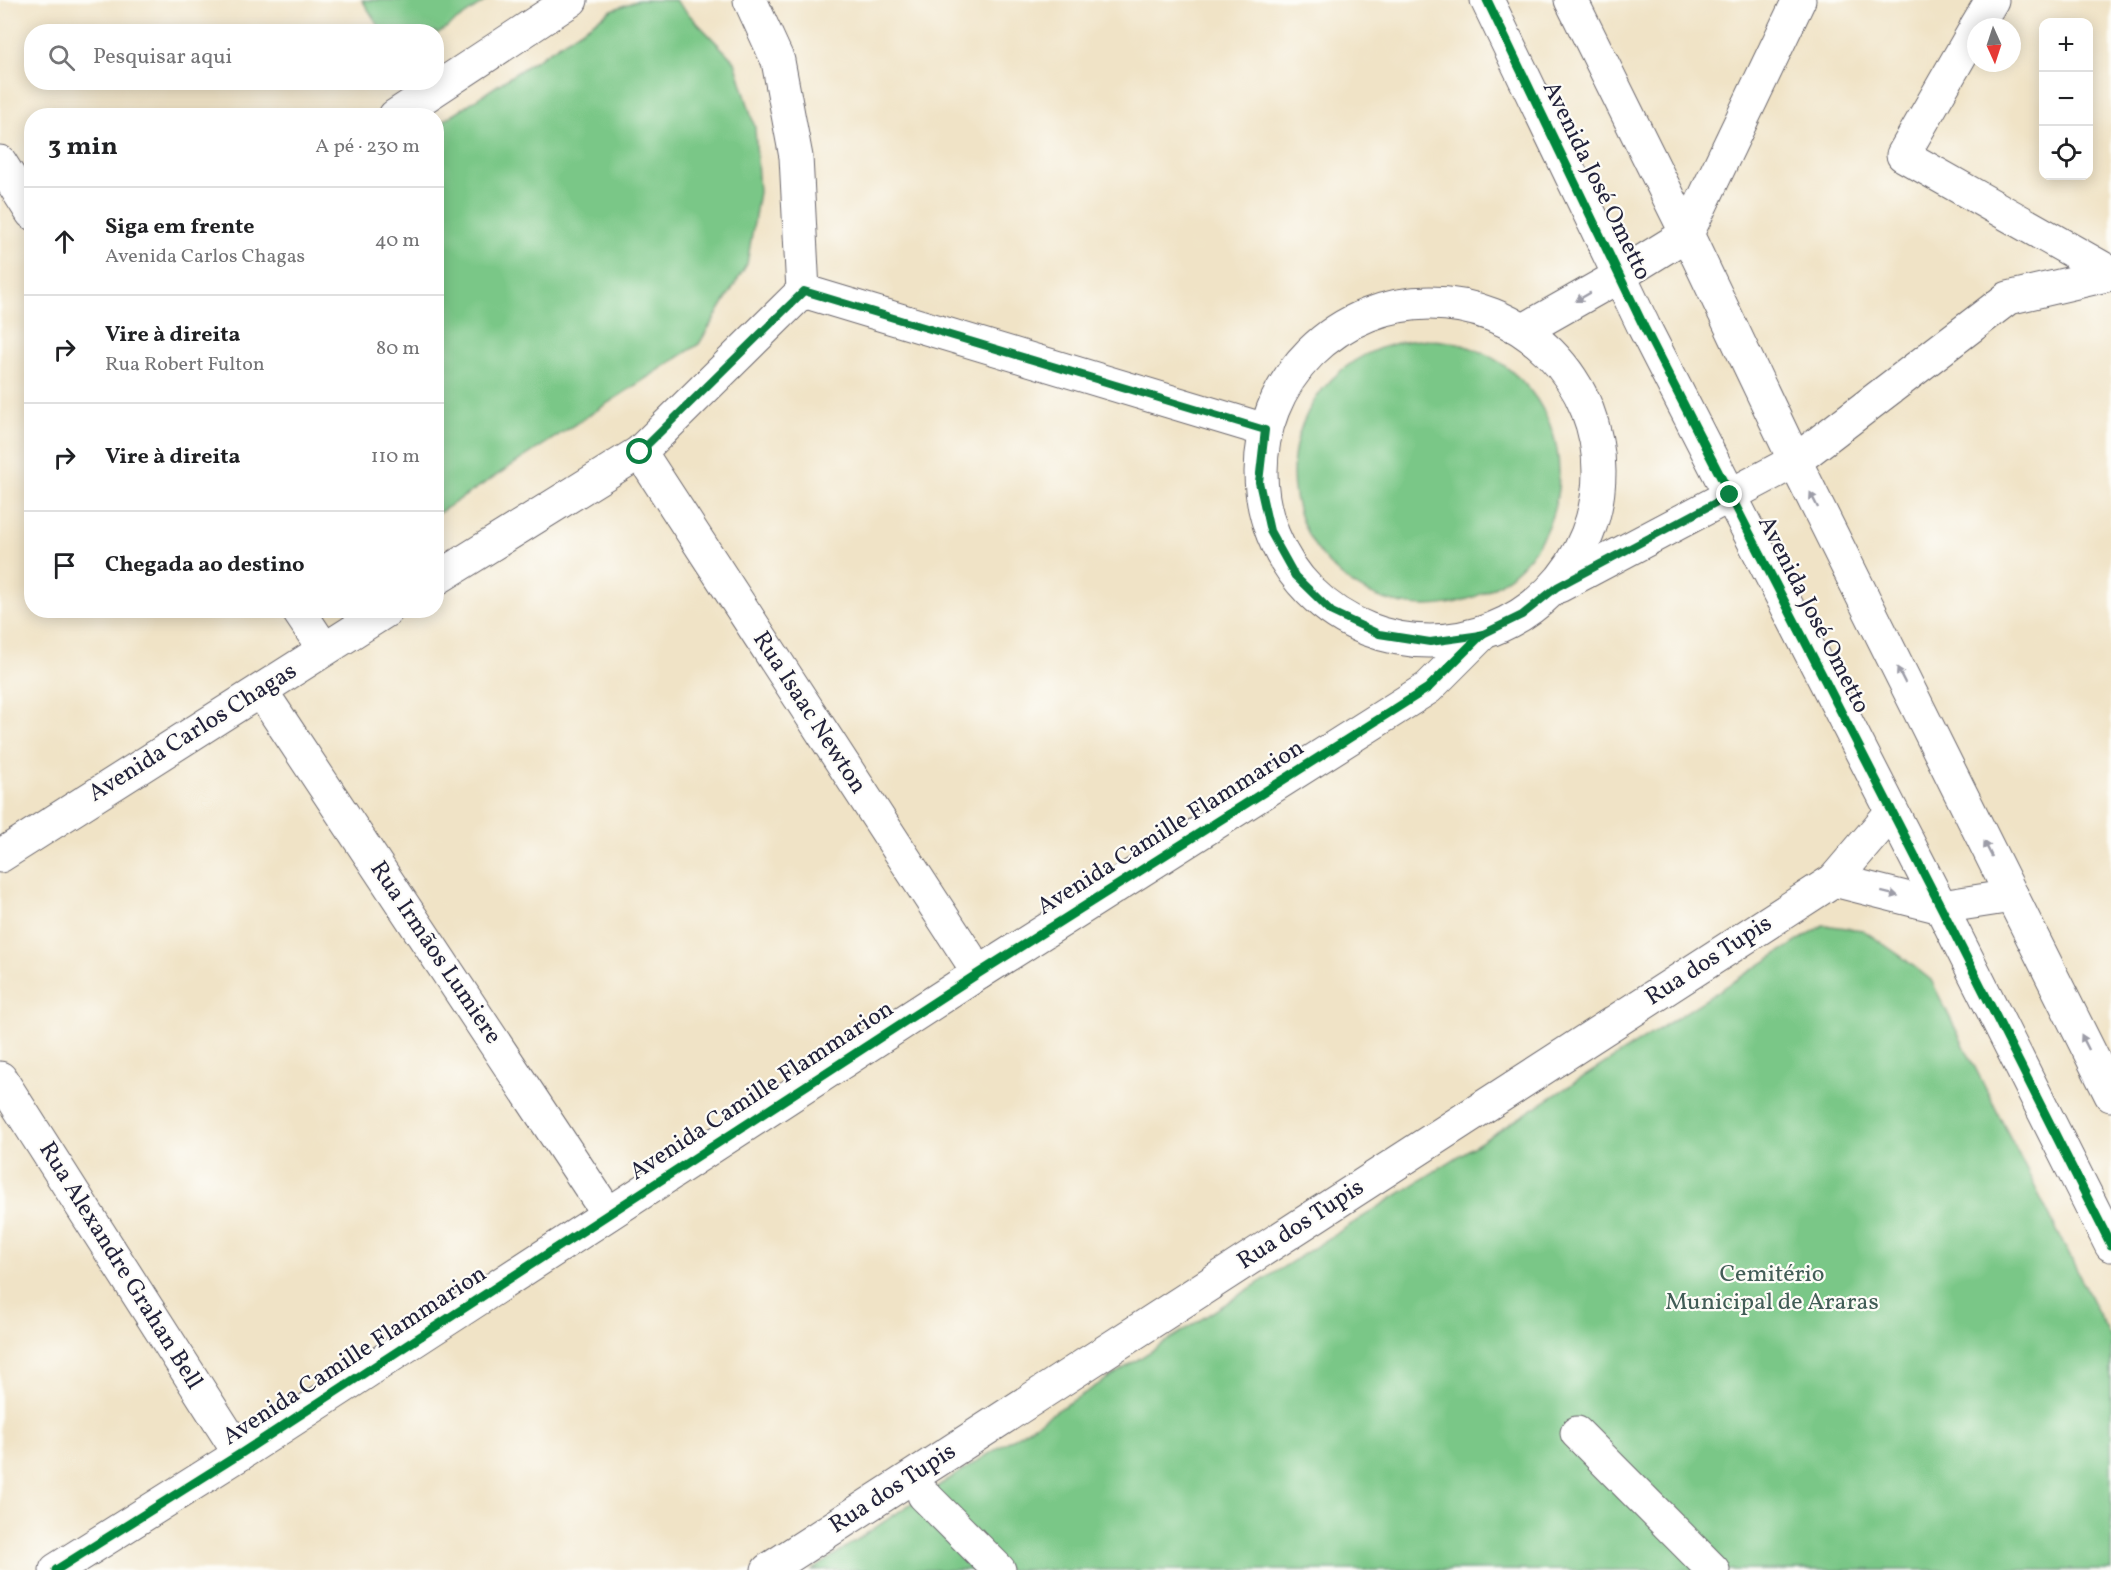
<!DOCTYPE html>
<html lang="pt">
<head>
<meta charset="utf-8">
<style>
  :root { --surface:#fff; --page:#f2f2f2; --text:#202124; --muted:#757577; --line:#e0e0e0 }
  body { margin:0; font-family:Vollkorn,serif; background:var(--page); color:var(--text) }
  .controls { position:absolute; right:18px; top:18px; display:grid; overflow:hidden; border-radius:12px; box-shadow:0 3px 15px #0003 }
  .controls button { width:54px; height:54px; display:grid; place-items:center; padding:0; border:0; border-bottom:2px solid var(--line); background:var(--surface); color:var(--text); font:30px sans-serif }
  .compass { position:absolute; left:1967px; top:18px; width:54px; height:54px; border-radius:50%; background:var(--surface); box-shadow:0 3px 15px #0003; rotate:177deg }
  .stop { position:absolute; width:18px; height:18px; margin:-14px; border:4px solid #0b8043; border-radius:50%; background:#fff }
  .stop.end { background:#0b8043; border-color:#fff; box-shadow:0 2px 6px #0008 }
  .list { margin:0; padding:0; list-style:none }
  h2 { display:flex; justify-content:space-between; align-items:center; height:78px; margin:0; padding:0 24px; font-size:26px }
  h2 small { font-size:20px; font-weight:400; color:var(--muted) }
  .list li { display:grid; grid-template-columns:39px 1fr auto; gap:18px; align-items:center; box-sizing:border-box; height:108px; padding:0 24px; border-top:2px solid var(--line) }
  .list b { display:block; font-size:22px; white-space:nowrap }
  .list p { margin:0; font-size:20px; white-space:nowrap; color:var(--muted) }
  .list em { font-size:20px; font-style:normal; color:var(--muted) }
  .icon { flex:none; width:33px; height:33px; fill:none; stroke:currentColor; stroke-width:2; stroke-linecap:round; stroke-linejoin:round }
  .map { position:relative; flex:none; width:2111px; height:1570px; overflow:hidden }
  .search { position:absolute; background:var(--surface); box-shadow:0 3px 15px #0003; left:24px; top:24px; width:420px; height:66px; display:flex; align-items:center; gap:15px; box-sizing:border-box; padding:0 21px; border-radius:24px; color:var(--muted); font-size:22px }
  .panel { position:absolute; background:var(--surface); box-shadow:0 3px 15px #0003; left:24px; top:108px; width:420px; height:510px; border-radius:24px }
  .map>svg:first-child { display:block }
  .green { fill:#7ac787; stroke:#4e7461; stroke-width:1.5 }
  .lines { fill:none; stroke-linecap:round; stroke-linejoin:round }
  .minor-casing { stroke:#6a666c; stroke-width:35 }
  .minor { stroke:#fff; stroke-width:33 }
  .cycleway-casing { stroke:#fdfcf7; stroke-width:13 }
  .cycleway { stroke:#00873e; stroke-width:9 }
  .oneway { fill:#9c9ca7 }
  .route { stroke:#0b8043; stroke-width:8 }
  .labels { text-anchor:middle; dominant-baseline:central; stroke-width:4.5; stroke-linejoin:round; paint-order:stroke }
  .street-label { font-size:24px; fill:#22223b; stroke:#fdfcf7 }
  .park-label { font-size:24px; fill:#415c56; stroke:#fdfcf7 }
</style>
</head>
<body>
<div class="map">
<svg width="2111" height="1570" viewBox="0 0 2111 1570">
  <rect width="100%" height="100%" fill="#fdfcf7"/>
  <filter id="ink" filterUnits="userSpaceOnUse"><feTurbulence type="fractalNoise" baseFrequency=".0167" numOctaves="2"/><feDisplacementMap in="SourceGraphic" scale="12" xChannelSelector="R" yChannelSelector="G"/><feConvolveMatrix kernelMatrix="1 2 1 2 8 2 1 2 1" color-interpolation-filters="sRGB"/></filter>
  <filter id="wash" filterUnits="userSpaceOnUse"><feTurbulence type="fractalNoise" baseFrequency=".008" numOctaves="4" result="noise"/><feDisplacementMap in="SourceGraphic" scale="24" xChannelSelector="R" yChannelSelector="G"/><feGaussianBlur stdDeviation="1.35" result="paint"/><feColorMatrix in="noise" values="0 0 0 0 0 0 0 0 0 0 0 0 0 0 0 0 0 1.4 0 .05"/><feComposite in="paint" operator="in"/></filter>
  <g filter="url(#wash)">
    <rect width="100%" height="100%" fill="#f0e3c6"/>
    <g class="green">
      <polygon points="362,0 487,0 437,34 436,32 382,31"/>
      <polygon points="638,0 675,0 735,62 755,128 759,192 747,264 699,344 437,514 437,125 612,10"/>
      <circle cx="1426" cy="473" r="133"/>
      <polygon points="1823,925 1863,930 1902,957 1931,980 2111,1338 2111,1570 812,1570 924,1495"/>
    </g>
  </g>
  <g filter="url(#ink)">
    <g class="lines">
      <defs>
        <g id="minor">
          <polyline points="1487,0 1644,327 1941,907 2111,1245"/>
          <polyline points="1571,0 1687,234 1795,461 2111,1095"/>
          <polyline points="1976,27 1992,0"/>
          <polyline points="1976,28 1903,155 2111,273"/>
          <polyline points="395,116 571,0"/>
          <polyline points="0,162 32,213"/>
          <polyline points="803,291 1265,430"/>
          <circle cx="1430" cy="472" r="169"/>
          <polyline points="1524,330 1619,276 1687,234 1799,0"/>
          <polyline points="640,452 979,973"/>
          <polyline points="436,579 640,452 803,291 796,157 778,61 750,0"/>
          <polyline points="1559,586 1795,461 2008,298 2111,274"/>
          <polyline points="298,610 324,649"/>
          <polyline points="261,691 608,1214"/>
          <polyline points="0,856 387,610"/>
          <polyline points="1834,880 1941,907 2012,896"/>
          <polyline points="0,1078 240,1454"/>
          <polyline points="1577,1433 1713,1570"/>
          <polyline points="924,1495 999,1570"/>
          <polyline points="56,1570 240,1454 979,973 1428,688 1481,635"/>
          <polyline points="768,1570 1834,880 1891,813"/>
        </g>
      </defs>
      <use href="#minor" class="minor-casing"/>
      <use href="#minor" class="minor"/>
      <defs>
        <g id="cycleway">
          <polyline points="1487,0 1644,327 1941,907 2111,1245"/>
          <polyline points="56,1570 240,1454 979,973 1428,688 1481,635"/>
        </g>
      </defs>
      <use href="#cycleway" class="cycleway-casing"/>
      <use href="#cycleway" class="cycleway"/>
    </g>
    <defs><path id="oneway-solid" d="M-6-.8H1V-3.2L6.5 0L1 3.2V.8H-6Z" transform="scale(1.5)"/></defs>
    <g class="oneway">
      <use href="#oneway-solid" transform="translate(1583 297) rotate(150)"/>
      <use href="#oneway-solid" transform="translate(1814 500) rotate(-117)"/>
      <use href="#oneway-solid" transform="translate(1901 675) rotate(-117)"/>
      <use href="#oneway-solid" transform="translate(1988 849) rotate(-117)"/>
      <use href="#oneway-solid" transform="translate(1890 894) rotate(14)"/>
      <use href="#oneway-solid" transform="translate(2085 1042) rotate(-117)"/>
    </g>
  </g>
  <g class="lines" filter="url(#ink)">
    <polyline class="route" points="640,452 804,291 1265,430 1259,482 1270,531 1295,576 1332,612 1379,634 1430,642 1481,635 1522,615 1557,587 1730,495"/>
  </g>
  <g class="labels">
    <g class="street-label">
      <text transform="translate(1596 181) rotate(64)">Avenida José Ometto</text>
      <text transform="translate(1813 615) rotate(63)">Avenida José Ometto</text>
      <text transform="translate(809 713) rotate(57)">Rua Isaac Newton</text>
      <text transform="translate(193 733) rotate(-32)">Avenida Carlos Chagas</text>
      <text transform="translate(1171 828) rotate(-32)">Avenida Camille Flammarion</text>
      <text transform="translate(435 953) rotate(56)">Rua Irmãos Lumiere</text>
      <text transform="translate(1709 961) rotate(-33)">Rua dos Tupis</text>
      <text transform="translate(762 1091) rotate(-33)">Avenida Camille Flammarion</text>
      <text transform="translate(1301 1225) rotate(-33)">Rua dos Tupis</text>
      <text transform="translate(120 1266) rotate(58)">Rua Alexandre Grahan Bell</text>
      <text transform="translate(355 1356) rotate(-33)">Avenida Camille Flammarion</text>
      <text transform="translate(893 1489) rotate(-33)">Rua dos Tupis</text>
    </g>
    <g class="park-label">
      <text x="1772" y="1275">Cemitério<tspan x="1772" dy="28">Municipal de Araras</tspan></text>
    </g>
  </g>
</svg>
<div class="controls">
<button>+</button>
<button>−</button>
<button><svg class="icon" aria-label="locate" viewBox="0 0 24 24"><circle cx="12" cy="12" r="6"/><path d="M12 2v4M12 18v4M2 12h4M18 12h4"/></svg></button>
</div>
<svg class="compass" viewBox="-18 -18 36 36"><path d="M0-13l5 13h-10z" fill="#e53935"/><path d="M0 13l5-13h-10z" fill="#757577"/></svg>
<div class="stop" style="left:640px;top:452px"></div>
<div class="stop end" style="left:1730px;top:495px"></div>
<div class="search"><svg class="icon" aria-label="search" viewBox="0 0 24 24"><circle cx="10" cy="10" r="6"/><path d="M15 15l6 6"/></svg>Pesquisar aqui</div>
<section class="panel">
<h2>3 min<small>A pé · 230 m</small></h2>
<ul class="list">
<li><svg class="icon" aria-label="ahead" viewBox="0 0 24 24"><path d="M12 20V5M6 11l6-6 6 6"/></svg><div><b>Siga em frente</b><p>Avenida Carlos Chagas</p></div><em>40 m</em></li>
<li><svg class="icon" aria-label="right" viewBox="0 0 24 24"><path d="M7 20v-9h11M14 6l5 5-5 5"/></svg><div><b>Vire à direita</b><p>Rua Robert Fulton</p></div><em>80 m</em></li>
<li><svg class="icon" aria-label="right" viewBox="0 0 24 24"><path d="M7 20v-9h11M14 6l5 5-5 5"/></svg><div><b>Vire à direita</b></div><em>110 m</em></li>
<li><svg class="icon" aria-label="arrive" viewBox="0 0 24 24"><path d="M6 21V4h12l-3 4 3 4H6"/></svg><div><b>Chegada ao destino</b></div></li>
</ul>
</section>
</div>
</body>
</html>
